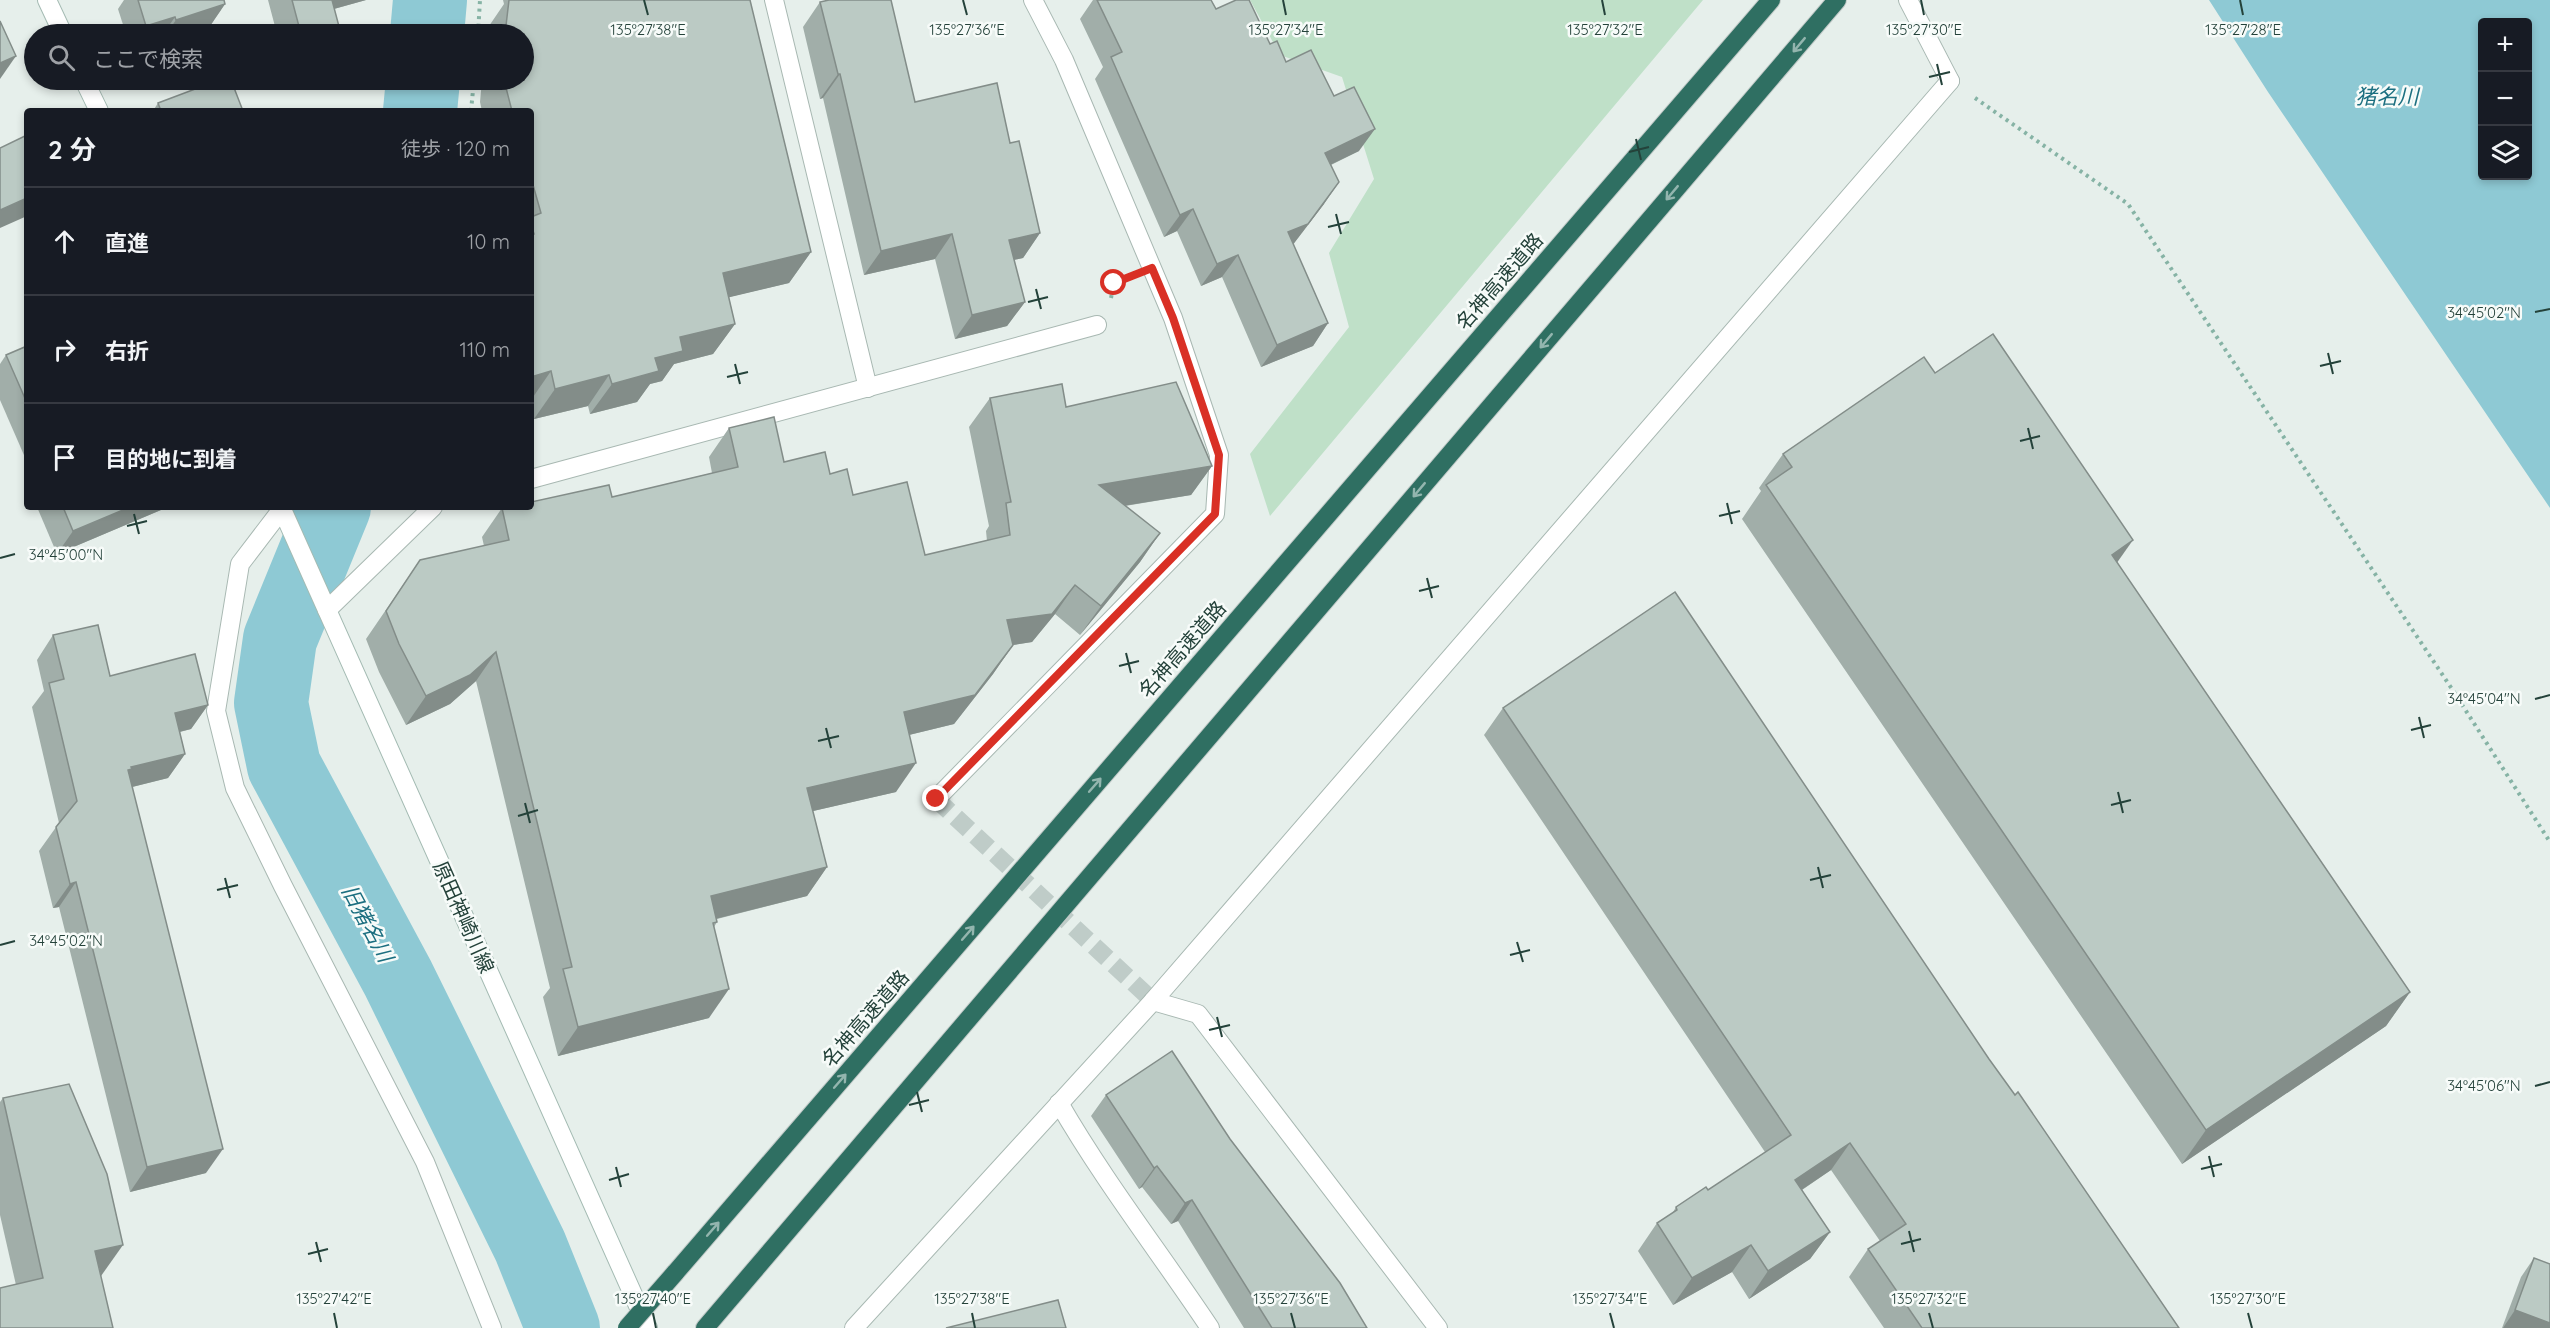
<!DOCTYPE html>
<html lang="ja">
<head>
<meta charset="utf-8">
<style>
  :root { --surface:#171b24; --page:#20242c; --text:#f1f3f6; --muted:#9ea1a6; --line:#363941 }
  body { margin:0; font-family:Quicksand,"Noto Sans JP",sans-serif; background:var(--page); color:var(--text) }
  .controls { position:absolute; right:18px; top:18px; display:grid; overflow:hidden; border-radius:6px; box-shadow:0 3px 9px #0003 }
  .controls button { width:54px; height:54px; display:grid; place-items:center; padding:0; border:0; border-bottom:2px solid var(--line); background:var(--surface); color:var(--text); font:30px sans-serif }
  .stop { position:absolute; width:18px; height:18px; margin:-14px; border:4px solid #d93025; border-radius:50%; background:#fff }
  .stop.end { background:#d93025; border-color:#fff; box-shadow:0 2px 6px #0008 }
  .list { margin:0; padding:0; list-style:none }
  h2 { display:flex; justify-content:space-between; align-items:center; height:78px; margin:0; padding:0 24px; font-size:26px }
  h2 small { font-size:20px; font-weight:400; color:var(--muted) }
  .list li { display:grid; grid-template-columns:39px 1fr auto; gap:18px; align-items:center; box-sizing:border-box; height:108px; padding:0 24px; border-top:2px solid var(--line) }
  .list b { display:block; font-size:22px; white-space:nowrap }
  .list em { font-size:20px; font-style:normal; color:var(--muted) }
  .icon { flex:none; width:33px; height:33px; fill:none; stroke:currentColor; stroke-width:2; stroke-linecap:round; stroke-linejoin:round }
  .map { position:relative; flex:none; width:2550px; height:1328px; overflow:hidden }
  .search { position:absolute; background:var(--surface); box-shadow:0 3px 9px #0003; left:24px; top:24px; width:510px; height:66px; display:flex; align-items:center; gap:15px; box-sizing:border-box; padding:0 21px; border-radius:33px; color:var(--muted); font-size:22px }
  .panel { position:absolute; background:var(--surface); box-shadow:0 3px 9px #0003; left:24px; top:108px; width:510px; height:402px; border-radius:6px }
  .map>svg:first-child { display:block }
  .green { fill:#bfe0c8 }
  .water { fill:#8ec9d4; fill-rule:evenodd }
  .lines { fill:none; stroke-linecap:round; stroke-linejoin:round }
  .river { stroke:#8ec9d4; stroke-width:74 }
  .street-tunnel { stroke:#bfccc8; stroke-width:18; stroke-dasharray:18 9; stroke-linecap:butt }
  .lane-casing { stroke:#a8b8b2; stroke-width:20 }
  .street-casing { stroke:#a8b8b2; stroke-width:20 }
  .secondary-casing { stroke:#a4bbb3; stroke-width:20 }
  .highway-casing { stroke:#c2cac8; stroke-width:20 }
  .path { stroke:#86b3a5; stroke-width:4; stroke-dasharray:3 4.5; stroke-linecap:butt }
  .lane { stroke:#fff; stroke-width:18 }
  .street { stroke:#fff; stroke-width:18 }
  .secondary { stroke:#fff; stroke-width:18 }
  .highway { stroke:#2f6f62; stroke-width:18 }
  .highway-bridge-casing { stroke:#c2cac8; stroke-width:20; stroke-linecap:butt }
  .highway-bridge { stroke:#2f6f62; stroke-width:18 }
  .wall { fill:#a1aea9 }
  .shaded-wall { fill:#838d89 }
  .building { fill:#bbcac4; stroke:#838d89; stroke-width:1.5 }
  .oneway { stroke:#93b5ae }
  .route { stroke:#d93025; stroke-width:8 }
  .ticks { fill:none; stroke:#24423a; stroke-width:2 }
  .labels { text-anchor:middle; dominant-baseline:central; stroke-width:5; stroke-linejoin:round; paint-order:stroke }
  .street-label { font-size:20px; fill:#24423a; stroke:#f7fbf9 }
  .water-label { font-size:21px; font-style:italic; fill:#1c6f80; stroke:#f7fbf9 }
  .ticks-label { font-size:15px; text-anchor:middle; fill:#24423a; stroke:#f7fbf9; stroke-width:5; stroke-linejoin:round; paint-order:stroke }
</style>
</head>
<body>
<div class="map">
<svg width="2550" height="1328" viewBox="0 0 2550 1328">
  <rect width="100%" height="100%" fill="#e6efeb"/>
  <polygon class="green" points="1250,0 1703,0 1270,516 1250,454 1349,327 1329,253 1374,179 1342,77 1280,55"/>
  <path class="water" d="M2209 0H2550V508L2268 92ZM2482 22H2528V176H2482Z"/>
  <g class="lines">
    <g class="river">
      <polyline points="427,34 430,0"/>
      <polyline points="420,111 423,80"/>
      <polyline points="334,507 280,639 271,703 284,766 398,978 530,1246 563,1328"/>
    </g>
    <polyline class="street-tunnel" points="936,799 1153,1001"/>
    <defs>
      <g id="lane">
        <polyline points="1908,0 1950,81"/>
        <path d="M1059 1103C1104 1181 1160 1253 1210 1328"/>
      </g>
      <g id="street">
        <polyline points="774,0 868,388"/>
        <polyline points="531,479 1097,325"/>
        <polyline points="282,509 240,564 216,711 235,788 283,886 425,1162 492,1328"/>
        <polyline points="327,610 433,507"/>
        <polyline points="936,799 1215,514 1219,455 1173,318 1064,60 1033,0"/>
        <polyline points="1153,1001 1198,1014 1438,1328"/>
        <polyline points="854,1328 1153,1001 1950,81"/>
      </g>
      <g id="secondary">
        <polyline points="47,0 63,34"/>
        <polyline points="84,80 99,111"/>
        <polyline points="281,507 648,1328"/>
      </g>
      <g id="highway">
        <polyline points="675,1273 1771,0"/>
        <polyline points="705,1328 1837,0"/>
      </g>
    </defs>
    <use href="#lane" class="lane-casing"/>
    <use href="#street" class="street-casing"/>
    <use href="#secondary" class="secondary-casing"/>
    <use href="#highway" class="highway-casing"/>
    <g class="path">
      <polyline points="478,34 480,0"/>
      <polyline points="1975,98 2128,204 2452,689 2550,842"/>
      <polyline points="471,111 474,80"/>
      <polyline points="1111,298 1114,283 1123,279"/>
    </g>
    <use href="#lane" class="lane"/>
    <use href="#street" class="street"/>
    <use href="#secondary" class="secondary"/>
    <use href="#highway" class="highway"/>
    <defs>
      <polyline id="highway-bridge" points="627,1328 675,1273"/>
    </defs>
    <use href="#highway-bridge" class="highway-bridge-casing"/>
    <use href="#highway-bridge" class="highway-bridge"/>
  </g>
  <g class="wall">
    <polygon points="124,0 224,0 225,4 210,26 184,34 126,34 118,9"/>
    <polygon points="268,0 366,0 334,9 341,34 277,34"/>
    <polygon points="503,0 750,0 811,252 789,283 729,297 735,324 713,354 674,364 662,381 650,384 637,402 590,414 588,406 534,419 531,408 531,111 482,111 480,102 482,80 524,80 524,34 488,34 489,26 504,4"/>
    <polygon points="1093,0 1211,0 1216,9 1270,44 1286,62 1359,151 1331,165 1324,204 1293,244 1328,323 1313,346 1261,367 1222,277 1201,286 1177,231 1164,237 1095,79 1103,67 1080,19"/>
    <polygon points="820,2 915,102 1010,143 1040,233 1023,258 1014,260 1025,302 1007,326 955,339 935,259 864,275 823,98 820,99 803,27"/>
    <polygon points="158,103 243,111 153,111"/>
    <polygon points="27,346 27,462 0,400 0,364 6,355"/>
    <polygon points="1935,373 2117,563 2410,992 2386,1026 2182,1164 1742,519 1761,491 1759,488 1783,454"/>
    <polygon points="990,398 1066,407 1212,466 1191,495 1125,506 1160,533 1140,562 1080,635 1055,614 1032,642 1013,645 993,674 954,724 909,735 896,792 813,811 827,867 807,896 717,919 717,922 714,927 709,1018 558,1056 543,997 550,988 476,681 450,704 406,725 379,672 366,639 420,560 484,546 482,537 502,508 612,497 712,473 709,457 729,428 784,462 830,474 853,495 925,555 987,541 986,531 989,526 969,427"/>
    <polygon points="37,507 168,507 57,554"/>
    <polygon points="53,635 110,676 208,705 191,729 180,732 185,754 168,778 132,787 206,1173 130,1192 59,907 53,908 39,851 59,823 32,707 44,691 37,660"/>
    <polygon points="1503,708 1989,1059 2179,1328 1884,1328 1849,1277 1868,1249 1880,1241 1831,1170 1802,1190 1830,1232 1810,1259 1749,1299 1732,1272 1673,1305 1638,1251 1657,1223 1672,1214 1676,1207 1708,1190 1765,1152 1484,735"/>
    <polygon points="1106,1095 1230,1139 1367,1328 1244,1328 1178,1221 1171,1224 1142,1187 1139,1189 1091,1116"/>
    <polygon points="3,1098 101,1276 16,1285 0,1215 0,1102"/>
    <polygon points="2534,1258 2550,1328 2502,1328 2521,1277"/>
  </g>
  <g class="shaded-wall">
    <polygon points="323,0 366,0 312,15"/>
    <polygon points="225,4 210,26 184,34 166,34 176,20"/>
    <polygon points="175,17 163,34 140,34 146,26"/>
    <polygon points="16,56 0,79 0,63"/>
    <polygon points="838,74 840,74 823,98 820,99"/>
    <polygon points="1375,129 1359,151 1309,175 1325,153"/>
    <polygon points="1339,182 1324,204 1292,246 1288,232"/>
    <polygon points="27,198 27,216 0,228 0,210"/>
    <polygon points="1193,209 1177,231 1164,237 1180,215"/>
    <polygon points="1040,233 1023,258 991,265 1009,240"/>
    <polygon points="952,234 935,259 864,275 881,251"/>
    <polygon points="811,252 789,283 701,304 723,273"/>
    <polygon points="1238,255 1222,277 1201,286 1217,264"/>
    <polygon points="1025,302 1007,326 955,339 972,315"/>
    <polygon points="1328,323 1313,346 1261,367 1277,345"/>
    <polygon points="735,324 713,354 674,364 662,381 650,384 637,402 590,414 612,384 655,358 680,337"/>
    <polygon points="551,371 531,400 531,377"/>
    <polygon points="609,375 588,406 534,419 555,389"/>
    <polygon points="1212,466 1191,495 1079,513 1099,485"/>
    <polygon points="130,507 168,507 57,554 73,531"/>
    <polygon points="1160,533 1140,562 1080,635 1101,606"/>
    <polygon points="2133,540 2109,574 2112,555"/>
    <polygon points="1075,585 1055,614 1032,642 987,649 1007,620"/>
    <polygon points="1013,645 993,674 954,724 884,741 904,712"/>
    <polygon points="496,652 476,681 450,704 406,725 426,696"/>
    <polygon points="208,705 191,729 158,737 175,713"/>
    <polygon points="185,754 168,778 116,791 128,770 131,767"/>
    <polygon points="916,763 896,792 787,817 807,788"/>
    <polygon points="827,867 807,896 691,925 711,896"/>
    <polygon points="76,882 59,907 53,908 70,884"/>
    <polygon points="729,989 709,1018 558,1056 578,1027"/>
    <polygon points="2410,992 2386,1026 2182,1164 2206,1130"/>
    <polygon points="1850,1143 1831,1170 1776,1207 1795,1180"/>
    <polygon points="223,1149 206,1173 130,1192 147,1167"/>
    <polygon points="1157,1166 1142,1187 1139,1189 1154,1168"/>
    <polygon points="1192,1200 1178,1221 1171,1224 1185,1203"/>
    <polygon points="1830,1232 1810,1259 1749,1299 1768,1271"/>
    <polygon points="123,1245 101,1276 95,1251"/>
    <polygon points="1751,1245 1732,1272 1673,1305 1692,1278"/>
    <polygon points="2515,1310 2550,1323 2550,1328 2503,1328"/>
  </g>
  <g class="building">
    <polygon points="138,0 224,0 225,4 176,20 175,17 146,26"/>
    <polygon points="292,0 332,0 341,34 301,34"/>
    <polygon points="509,0 750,0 811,252 723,273 735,324 680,337 683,351 655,358 659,371 612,384 609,375 555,389 551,371 531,377 531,235 534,234 531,224 531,217 541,213 531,178 531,111 512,111 504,80 524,80 524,34 505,34"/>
    <polygon points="829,0 891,0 915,102 997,83 1010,143 1019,141 1040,233 1009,240 1025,302 972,315 952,234 881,251 840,74 838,74 820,2"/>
    <polygon points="1097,0 1211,0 1216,9 1236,0 1249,0 1270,44 1277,41 1286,62 1311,50 1334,96 1354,87 1375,129 1325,153 1339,182 1308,224 1288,232 1328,323 1277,345 1238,255 1217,264 1193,209 1180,215 1111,57 1122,52"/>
    <polygon points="0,21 16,56 0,63"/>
    <polygon points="219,80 231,80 243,111 161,111 158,103"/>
    <polygon points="27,135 27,198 0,210 0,148"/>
    <polygon points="1993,334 2133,540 2112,555 2410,992 2206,1130 1766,485 1792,467 1783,454 1924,357 1935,373"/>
    <polygon points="27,346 27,403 6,355"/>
    <polygon points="1176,382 1212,466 1099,485 1160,533 1101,606 1075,585 1052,614 1007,620 1013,645 975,695 904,712 916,763 807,788 827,867 711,896 717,922 713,923 729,989 578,1027 563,969 572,967 496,652 470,675 426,696 399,644 386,611 420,560 509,540 502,508 509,507 531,507 531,502 609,485 612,497 738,467 729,428 774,417 784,462 825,452 830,474 847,469 853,495 907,482 925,555 1010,535 1006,503 1011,502 990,398 1062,384 1066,407"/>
    <polygon points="63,507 130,507 73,531"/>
    <polygon points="1675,592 1989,1059 2015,1095 2018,1092 2179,1328 1922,1328 1868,1249 1906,1224 1850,1143 1795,1180 1830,1232 1768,1271 1751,1245 1692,1278 1657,1223 1677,1210 1676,1207 1706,1187 1708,1190 1791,1135 1503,708"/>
    <polygon points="98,625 110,676 195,654 208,705 175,713 185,754 131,767 132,769 128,770 223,1149 147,1167 76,882 70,884 56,827 77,801 49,683 64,679 53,635"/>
    <polygon points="1172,1051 1230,1139 1340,1283 1367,1328 1272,1328 1192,1200 1185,1203 1157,1166 1154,1168 1106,1095"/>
    <polygon points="69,1084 107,1174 123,1245 95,1251 113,1328 0,1328 0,1288 43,1278 3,1098"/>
    <polygon points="2534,1258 2550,1264 2550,1323 2515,1310"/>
    <polygon points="1058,1300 1066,1328 946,1328"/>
  </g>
  <defs><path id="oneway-shaft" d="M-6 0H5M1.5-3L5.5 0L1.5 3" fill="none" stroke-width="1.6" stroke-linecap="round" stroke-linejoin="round" transform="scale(1.5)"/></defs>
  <g class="oneway">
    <use href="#oneway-shaft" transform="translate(1799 45) rotate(130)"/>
    <use href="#oneway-shaft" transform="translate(1672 193) rotate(130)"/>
    <use href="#oneway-shaft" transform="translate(1546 341) rotate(130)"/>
    <use href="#oneway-shaft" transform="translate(1419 490) rotate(130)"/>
    <use href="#oneway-shaft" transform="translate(1095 785) rotate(-49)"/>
    <use href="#oneway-shaft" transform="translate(968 933) rotate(-49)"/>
    <use href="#oneway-shaft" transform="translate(840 1081) rotate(-49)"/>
    <use href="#oneway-shaft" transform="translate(713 1229) rotate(-49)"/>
  </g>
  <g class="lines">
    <polyline class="route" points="936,799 1215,514 1219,455 1173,318 1152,268 1114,283"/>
  </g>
  <path class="ticks" d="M644 0 648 15M963 0 967 15M1283 0 1286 15M1602 0 1605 15M1921 0 1924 15M2240 0 2243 15M1937 64 1942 85M1929 77 1950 72M1636 139 1641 160M1629 152 1649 147M1336 214 1341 234M1328 227 1349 222M1036 289 1041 309M1028 302 1048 297M2535 312 2550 309M2328 353 2333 374M735 364 740 384M2320 366 2341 361M727 377 748 372M2028 428 2033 449M2020 441 2040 436M1727 503 1732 524M134 514 139 534M1719 516 1740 511M127 526 147 521M0 558 15 554M1427 578 1432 598M1419 591 1439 586M1126 653 1131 673M1119 666 1139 661M2535 699 2550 695M2419 717 2424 738M826 728 831 748M2411 730 2431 725M818 741 839 736M2118 792 2123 813M525 803 530 823M2111 805 2131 800M518 816 538 810M1818 867 1823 888M225 878 230 898M1810 880 1831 875M217 890 238 885M1517 942 1523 962M0 945 15 941M1510 955 1530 950M1217 1017 1222 1037M1209 1030 1230 1025M2535 1086 2550 1082M917 1092 922 1112M909 1105 929 1100M2209 1156 2214 1177M616 1167 621 1187M2201 1169 2222 1164M609 1180 629 1174M1909 1231 1914 1252M316 1242 321 1262M1901 1244 1921 1239M308 1254 328 1249M334 1313 337 1328M653 1313 656 1328M972 1313 975 1328M1291 1313 1295 1328M1610 1313 1614 1328M1929 1313 1933 1328M2248 1313 2252 1328"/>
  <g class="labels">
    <g class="street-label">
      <text transform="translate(1499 281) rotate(-49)">名神高速道路</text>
      <text transform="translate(1182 649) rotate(-49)">名神高速道路</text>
      <text transform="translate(464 917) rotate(66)">原田神崎川線</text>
      <text transform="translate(865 1018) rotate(-49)">名神高速道路</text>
    </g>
    <g class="water-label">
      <text x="2387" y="96">猪名川</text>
      <text transform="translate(368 923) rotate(62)">旧猪名川</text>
    </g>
  </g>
  <g class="ticks-label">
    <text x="648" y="35">135°27'38"E</text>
    <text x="967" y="35">135°27'36"E</text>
    <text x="1286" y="35">135°27'34"E</text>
    <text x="1605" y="35">135°27'32"E</text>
    <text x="1924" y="35">135°27'30"E</text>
    <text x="2243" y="35">135°27'28"E</text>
    <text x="2484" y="318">34°45'02"N</text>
    <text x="66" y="560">34°45'00"N</text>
    <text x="2484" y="704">34°45'04"N</text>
    <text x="66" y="946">34°45'02"N</text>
    <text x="2484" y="1091">34°45'06"N</text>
    <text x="334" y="1304">135°27'42"E</text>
    <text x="653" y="1304">135°27'40"E</text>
    <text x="972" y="1304">135°27'38"E</text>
    <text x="1291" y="1304">135°27'36"E</text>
    <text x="1610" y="1304">135°27'34"E</text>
    <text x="1929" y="1304">135°27'32"E</text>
    <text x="2248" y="1304">135°27'30"E</text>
  </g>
</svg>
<div class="controls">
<button>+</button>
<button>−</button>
<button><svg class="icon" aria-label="layers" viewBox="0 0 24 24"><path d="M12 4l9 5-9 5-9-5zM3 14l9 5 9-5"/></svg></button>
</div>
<div class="stop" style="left:1114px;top:283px"></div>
<div class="stop end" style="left:936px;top:799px"></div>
<div class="search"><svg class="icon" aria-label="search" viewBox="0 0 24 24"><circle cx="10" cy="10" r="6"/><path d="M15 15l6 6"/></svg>ここで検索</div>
<section class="panel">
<h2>2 分<small>徒歩 · 120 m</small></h2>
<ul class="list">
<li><svg class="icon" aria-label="ahead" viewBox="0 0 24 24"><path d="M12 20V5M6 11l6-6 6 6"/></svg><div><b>直進</b></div><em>10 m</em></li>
<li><svg class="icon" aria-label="right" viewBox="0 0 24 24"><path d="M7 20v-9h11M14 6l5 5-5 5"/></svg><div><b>右折</b></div><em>110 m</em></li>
<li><svg class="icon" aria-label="arrive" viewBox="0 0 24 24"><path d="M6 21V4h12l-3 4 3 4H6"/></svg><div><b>目的地に到着</b></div></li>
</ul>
</section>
</div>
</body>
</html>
